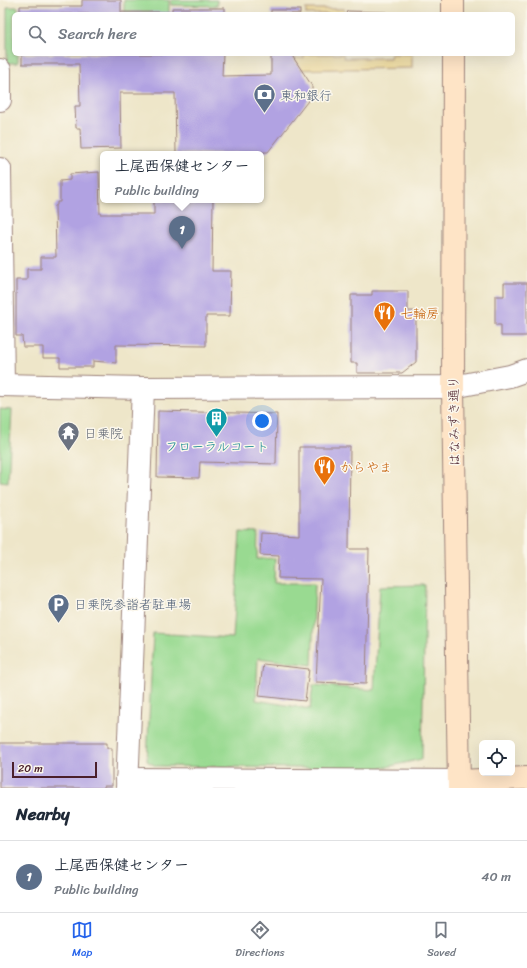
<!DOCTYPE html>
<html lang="en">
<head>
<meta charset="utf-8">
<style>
  :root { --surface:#fff; --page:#f2f2f3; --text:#1f2937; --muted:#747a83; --line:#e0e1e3; --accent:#2563eb }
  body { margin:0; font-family:Sriracha,"Klee One",sans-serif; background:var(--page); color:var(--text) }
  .controls { position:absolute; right:12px; bottom:12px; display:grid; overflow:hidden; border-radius:6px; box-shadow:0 4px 16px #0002 }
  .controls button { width:36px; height:36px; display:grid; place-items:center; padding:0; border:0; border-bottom:1px solid var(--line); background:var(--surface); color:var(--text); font:20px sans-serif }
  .scale { position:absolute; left:12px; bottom:10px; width:85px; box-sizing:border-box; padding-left:4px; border:2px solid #4a1f2b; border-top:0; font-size:11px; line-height:14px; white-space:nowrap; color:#4a1f2b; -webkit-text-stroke:3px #fbf7ec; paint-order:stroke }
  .you { position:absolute; left:262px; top:421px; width:14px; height:14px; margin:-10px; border:3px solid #fff; border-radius:50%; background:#1a73e8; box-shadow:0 0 0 6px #1a73e833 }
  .badge { display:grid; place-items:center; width:26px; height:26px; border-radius:50%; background:var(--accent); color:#fff; font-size:13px; font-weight:700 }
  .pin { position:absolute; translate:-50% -33px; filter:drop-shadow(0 1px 2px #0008) }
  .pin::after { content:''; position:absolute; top:21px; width:14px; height:12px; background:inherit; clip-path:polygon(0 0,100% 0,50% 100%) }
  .popup { position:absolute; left:100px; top:151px; width:164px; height:52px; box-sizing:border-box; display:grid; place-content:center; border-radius:6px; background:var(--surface); filter:drop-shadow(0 1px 3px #0005); font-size:13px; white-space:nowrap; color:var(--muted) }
  .popup b { font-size:15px; color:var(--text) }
  .popup::after { content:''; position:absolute; left:50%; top:100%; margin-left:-8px; border:8px solid transparent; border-top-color:var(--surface) }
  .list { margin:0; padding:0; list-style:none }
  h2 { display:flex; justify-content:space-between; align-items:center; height:52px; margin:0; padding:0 16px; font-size:17px }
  h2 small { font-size:13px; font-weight:400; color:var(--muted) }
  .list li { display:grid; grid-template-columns:26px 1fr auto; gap:12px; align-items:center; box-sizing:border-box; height:72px; padding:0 16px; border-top:1px solid var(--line) }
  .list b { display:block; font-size:15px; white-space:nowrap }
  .list p { margin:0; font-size:13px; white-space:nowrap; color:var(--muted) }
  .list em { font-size:13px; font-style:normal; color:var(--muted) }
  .icon { flex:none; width:22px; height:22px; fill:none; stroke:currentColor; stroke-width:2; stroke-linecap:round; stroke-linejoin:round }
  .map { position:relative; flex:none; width:527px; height:788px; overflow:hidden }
  .search { position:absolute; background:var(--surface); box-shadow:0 4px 16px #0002; left:12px; right:12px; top:12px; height:44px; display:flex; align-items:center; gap:10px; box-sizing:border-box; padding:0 14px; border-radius:6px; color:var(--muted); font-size:15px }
  .sheet { height:124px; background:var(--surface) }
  nav { display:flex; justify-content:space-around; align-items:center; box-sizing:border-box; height:56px; border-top:1px solid var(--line); background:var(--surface); font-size:11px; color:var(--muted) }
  nav a { display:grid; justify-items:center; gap:2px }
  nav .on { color:var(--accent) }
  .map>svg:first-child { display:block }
  .green { fill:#99da91; stroke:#727c5e }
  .sand { fill:#eeda9e; stroke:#9c7c64 }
  .building { fill:#b1a2e2 }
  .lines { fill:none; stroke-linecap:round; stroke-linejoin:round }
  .street-casing { stroke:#9c827a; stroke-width:24 }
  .secondary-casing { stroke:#9c827a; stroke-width:24 }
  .street { stroke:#fff; stroke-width:22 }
  .secondary { stroke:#fee4c6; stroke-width:22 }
  .labels { text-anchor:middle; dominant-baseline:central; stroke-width:3; stroke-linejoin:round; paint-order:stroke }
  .service-label { font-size:13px; fill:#4e5e75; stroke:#fbf7ec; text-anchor:start }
  .food-label { font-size:13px; fill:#c56008; stroke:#fbf7ec; text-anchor:start }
  .street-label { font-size:13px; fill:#4a1f2b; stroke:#fbf7ec }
  .worship-label { font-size:13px; fill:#5b616d; stroke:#fbf7ec; text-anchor:start }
  .culture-label { font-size:13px; fill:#0d838f; stroke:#fbf7ec }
</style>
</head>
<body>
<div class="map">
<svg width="527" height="788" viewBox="0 0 527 788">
  <rect width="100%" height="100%" fill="#fbf7ec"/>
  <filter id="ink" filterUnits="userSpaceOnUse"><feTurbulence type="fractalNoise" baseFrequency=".025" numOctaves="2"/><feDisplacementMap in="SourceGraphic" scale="8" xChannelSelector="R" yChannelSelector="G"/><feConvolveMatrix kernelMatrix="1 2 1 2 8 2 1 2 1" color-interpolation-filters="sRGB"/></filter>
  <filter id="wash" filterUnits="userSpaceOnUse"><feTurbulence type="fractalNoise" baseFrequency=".012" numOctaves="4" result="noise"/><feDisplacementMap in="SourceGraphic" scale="16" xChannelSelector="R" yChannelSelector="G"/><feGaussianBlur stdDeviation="0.9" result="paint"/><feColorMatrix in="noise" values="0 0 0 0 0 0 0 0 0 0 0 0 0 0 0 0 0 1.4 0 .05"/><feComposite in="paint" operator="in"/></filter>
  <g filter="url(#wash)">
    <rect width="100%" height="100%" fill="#eee6c9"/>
    <g class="green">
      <rect x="124" y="0" width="45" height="14"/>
      <polygon points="171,0 217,0 217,6 171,5"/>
      <polygon points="7,7 18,7 18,14 14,14 14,54 18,54 18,63 7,63"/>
      <polygon points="0,409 12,410 8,482 0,481"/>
      <polygon points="240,532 258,533 257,559 275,558 274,583 315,583 312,665 258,658 256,700 310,709 313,685 374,690 380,586 425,585 422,759 378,769 156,766 147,761 153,633 233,638"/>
    </g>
    <g class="sand">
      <rect x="306" y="9" width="38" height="5"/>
      <polygon points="304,54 343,54 344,58 390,58 391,54 412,54 412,68 272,70 271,59 304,58"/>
    </g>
    <g id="blocks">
      <g class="building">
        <polygon points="82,0 121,0 121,12 172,12 172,8 225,8 225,14 20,14 20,6 82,6"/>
        <rect x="271" y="10" width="29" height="4"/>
        <polygon points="347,11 386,12 386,14 346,14"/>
        <polygon points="19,54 223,54 222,76 271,75 271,54 291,54 312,86 312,91 311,97 268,152 176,154 175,93 120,93 121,148 81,149 80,128 76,128 75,106 80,106 79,64 22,64 22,55"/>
        <polygon points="99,172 100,214 154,214 154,200 213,200 212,271 231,271 230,316 206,316 206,346 116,345 116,363 93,361 93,367 60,367 60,358 43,358 43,347 23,347 22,336 16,336 16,280 27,280 27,269 41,269 41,257 56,257 55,206 57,205 57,202 60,202 60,181 70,180 70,174"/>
        <polygon points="504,283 527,283 527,336 501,336 501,325 495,325 495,296 504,296"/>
        <polygon points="372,291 408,291 408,311 416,311 416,362 402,373 357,373 357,363 351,363 351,295 372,295"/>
        <polygon points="158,411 277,414 276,464 200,462 199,478 157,477"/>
        <polygon points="299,447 350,447 349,549 369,549 366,684 316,682 321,579 278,578 279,556 260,555 261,533 299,535"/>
        <polygon points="263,664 309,669 305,701 259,696"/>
        <polygon points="0,743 107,743 107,748 112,748 112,786 104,786 104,788 0,788"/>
      </g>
    </g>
  </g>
  <g filter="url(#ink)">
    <use href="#blocks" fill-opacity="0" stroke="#9c827a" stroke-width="1"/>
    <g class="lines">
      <defs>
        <g id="street">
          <polyline points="0,70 0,100"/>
          <polyline points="0,169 3,385"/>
          <polyline points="0,385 143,388 453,387 510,376 527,370"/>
          <polyline points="127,779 459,781"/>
          <polyline points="127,788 143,388"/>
        </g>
        <g id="secondary">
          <polyline points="453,0 453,14"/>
          <polyline points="454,54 453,387 459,788"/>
          <polyline points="459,781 527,778"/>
        </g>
      </defs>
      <use href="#street" class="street-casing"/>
      <use href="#secondary" class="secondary-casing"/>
      <use href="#street" class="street"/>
      <use href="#secondary" class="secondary"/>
    </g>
  </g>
  <defs>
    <symbol id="bank-pin" viewBox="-11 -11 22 30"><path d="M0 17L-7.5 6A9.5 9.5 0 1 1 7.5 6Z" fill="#5c6f8a" stroke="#fbf7ec"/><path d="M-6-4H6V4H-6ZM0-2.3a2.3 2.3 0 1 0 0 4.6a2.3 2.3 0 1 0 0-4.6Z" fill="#fff"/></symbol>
    <symbol id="restaurant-pin" viewBox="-11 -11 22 30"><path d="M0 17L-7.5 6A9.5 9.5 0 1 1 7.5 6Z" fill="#e8710a" stroke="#fbf7ec"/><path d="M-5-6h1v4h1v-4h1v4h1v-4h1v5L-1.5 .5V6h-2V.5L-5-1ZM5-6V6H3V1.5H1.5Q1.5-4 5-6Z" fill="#fff"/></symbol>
    <symbol id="building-pin" viewBox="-11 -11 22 30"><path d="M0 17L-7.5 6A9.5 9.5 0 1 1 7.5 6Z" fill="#0f9aa8" stroke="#fbf7ec"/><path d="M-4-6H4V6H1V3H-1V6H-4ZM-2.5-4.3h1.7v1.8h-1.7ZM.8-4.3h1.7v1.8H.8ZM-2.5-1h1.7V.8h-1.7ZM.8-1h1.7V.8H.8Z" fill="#fff"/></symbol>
    <symbol id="temple-pin" viewBox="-11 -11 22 30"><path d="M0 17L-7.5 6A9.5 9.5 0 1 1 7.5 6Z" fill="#6b7280" stroke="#fbf7ec"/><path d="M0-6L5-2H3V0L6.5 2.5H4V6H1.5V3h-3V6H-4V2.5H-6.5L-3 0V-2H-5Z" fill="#fff"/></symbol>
    <symbol id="parking-pin" viewBox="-11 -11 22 30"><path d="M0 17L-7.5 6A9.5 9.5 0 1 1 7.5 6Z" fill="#5c6f8a" stroke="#fbf7ec"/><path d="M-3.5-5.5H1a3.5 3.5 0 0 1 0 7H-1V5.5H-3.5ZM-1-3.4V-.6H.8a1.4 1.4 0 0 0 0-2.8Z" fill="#fff"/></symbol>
  </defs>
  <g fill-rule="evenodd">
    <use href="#bank-pin" x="252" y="82" width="25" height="34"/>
    <use href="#restaurant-pin" x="372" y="300" width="25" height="34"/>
    <use href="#building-pin" x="204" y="406" width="25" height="34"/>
    <use href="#temple-pin" x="56" y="420" width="25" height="34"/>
    <use href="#restaurant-pin" x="312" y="454" width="25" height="34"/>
    <use href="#parking-pin" x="46" y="592" width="25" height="34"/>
  </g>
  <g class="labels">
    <g class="service-label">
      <text x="280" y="95">東和銀行</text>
      <text x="74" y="604">日乗院参詣者駐車場</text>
    </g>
    <g class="food-label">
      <text x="400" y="313">七輪房</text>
      <text x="340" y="467">からやま</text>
    </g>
    <g class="street-label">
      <text transform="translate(454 421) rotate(-91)">はなみずき通り</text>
    </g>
    <g class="worship-label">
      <text x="84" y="433">日乗院</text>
    </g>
    <g class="culture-label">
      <text x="217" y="446">フローラルコート</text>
    </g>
  </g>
</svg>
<div class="controls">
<button><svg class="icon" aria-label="locate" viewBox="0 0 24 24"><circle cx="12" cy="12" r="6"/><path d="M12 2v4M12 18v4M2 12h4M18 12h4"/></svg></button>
</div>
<div class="scale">20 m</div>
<div class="you"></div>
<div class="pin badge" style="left:182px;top:249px;background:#5c6f8a">1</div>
<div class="popup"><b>上尾西保健センター</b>Public building</div>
<div class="search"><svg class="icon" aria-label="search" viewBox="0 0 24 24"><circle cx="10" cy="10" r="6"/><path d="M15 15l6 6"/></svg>Search here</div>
</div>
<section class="sheet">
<h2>Nearby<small></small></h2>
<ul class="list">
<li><span class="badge" style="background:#5c6f8a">1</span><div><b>上尾西保健センター</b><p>Public building</p></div><em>40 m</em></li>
</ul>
</section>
<nav>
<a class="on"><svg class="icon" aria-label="map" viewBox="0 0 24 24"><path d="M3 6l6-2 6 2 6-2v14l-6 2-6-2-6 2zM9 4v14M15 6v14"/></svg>Map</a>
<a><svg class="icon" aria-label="directions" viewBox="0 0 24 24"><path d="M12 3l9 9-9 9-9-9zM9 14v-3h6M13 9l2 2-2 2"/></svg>Directions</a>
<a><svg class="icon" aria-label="saved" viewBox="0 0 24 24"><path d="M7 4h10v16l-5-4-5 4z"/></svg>Saved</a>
</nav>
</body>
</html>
